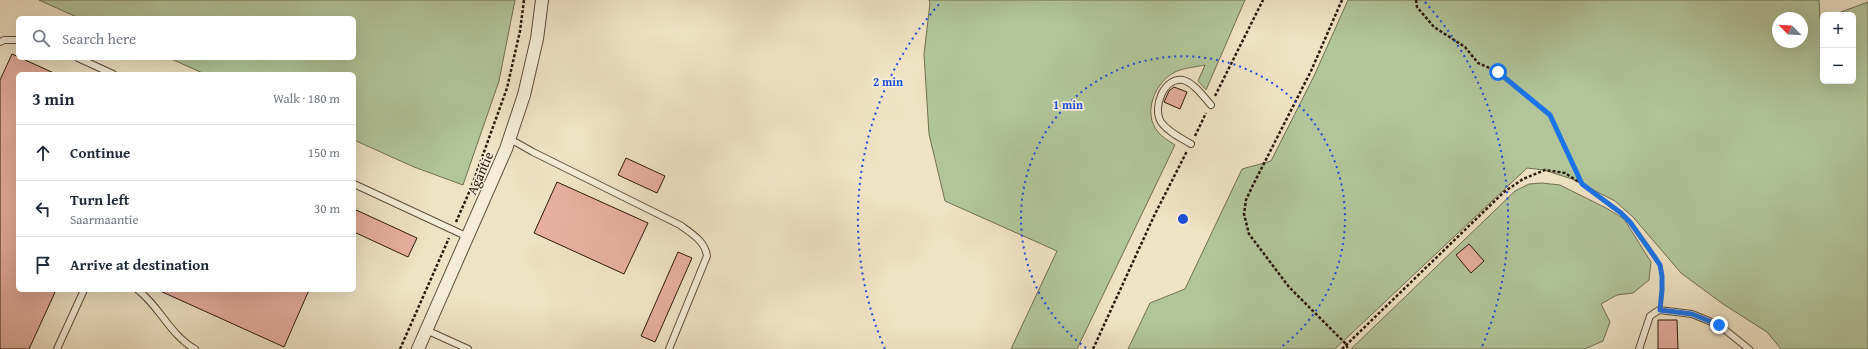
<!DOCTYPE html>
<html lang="en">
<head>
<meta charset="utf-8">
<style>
  :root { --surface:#fff; --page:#f6f6f7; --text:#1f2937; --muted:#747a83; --line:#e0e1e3 }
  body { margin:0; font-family:"Gentium Book Plus",serif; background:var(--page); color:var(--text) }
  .controls { position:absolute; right:12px; top:12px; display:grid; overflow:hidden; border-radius:6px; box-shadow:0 4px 16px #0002 }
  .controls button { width:36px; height:36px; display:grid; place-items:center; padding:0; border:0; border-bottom:1px solid var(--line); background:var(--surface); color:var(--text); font:20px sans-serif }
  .compass { position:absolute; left:1772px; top:12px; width:36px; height:36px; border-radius:50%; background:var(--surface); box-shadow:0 4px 16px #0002; rotate:294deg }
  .stop { position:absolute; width:12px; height:12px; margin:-9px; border:3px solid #1a73e8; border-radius:50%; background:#fff }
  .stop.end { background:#1a73e8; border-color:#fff; box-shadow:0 1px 4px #0008 }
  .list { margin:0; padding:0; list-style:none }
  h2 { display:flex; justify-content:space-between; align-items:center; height:52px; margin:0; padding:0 16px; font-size:17px }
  h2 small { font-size:13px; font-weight:400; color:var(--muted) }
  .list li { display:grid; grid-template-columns:26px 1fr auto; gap:12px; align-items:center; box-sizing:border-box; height:56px; padding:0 16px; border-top:1px solid var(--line) }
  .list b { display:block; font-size:15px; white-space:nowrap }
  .list p { margin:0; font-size:13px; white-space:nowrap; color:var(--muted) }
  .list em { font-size:13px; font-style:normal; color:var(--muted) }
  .icon { flex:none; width:22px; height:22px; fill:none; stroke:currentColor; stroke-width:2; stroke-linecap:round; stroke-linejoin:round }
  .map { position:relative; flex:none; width:1868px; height:349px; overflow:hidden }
  .search { position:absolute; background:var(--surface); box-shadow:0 4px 16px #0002; left:16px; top:16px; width:340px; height:44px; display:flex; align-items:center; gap:10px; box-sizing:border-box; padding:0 14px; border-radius:6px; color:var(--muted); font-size:15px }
  .panel { position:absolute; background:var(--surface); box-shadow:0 4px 16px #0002; left:16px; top:72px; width:340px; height:220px; border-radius:6px }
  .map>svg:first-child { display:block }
  .green { fill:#b2c59a; stroke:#706f54; fill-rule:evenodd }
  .building { fill:#e7afa0; stroke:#2d190d }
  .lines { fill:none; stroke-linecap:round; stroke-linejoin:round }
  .lane-casing { stroke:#5e4c3b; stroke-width:8 }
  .street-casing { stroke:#5e4c3b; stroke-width:14 }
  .path { stroke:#2d190d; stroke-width:2.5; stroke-dasharray:3 2; stroke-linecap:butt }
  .lane { stroke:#f5edd9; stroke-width:6 }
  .street { stroke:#f5edd9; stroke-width:12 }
  .route { stroke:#1a73e8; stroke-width:5 }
  .ring { fill:none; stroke:#1d4ed8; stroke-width:2; stroke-dasharray:2 4 }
  .labels { text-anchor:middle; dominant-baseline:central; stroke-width:3.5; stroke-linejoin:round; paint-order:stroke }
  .street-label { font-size:14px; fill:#2d190d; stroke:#f5edd9 }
  .centre { fill:#1d4ed8; stroke:#f5edd9; stroke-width:2 }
  .ring-label { font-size:12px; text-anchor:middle; font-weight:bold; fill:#1d4ed8; stroke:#f5edd9; stroke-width:3.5; stroke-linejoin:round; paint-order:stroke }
</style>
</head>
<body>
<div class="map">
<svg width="1868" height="349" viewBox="0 0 1868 349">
  <rect width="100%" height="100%" fill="#efe3c5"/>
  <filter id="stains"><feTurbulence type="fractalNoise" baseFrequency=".005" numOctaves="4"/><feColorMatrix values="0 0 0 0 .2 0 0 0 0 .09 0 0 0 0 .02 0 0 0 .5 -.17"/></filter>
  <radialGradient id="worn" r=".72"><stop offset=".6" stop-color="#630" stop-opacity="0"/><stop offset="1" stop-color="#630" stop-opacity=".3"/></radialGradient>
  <g class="green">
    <polygon points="39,0 515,0 499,81 463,185 414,167 354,140 354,74 205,74 169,58 354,58 354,18 79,18"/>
    <path d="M929 0H1245L1206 90 1198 81 1205 65C1196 67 1183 68 1175 72 1155 82 1142 113 1158 132 1162 137 1169 141 1175 145L1077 349H1011L1057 251 945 201 929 134 924 54 930 3Z"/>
    <path d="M1348 0H1819L1820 20 1823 19V81H1853V15H1833L1868 2V349H1781L1767 332 1723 304 1681 273 1633 217 1615 201 1572 179 1544 170 1527 168 1335 349H1128L1150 303 1185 289 1242 169 1271 161 1314 76ZM1778 18H1802V42H1778Z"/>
    <polygon points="1542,183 1560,185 1606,208 1624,219 1651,262 1649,280 1633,293 1617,295 1601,304 1610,322 1603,341 1585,349 1351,349 1515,191 1529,184"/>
  </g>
  <g class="building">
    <polygon points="12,54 56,74 18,74 18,290 56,290 29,349 0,349 0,80"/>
    <polygon points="1174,87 1187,92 1180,109 1164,102 1169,91"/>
    <polygon points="626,158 665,176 657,193 618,175"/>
    <polygon points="557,182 648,223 624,274 534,233"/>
    <polygon points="354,209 417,238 408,257 354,232"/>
    <polygon points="1469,244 1484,261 1471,273 1456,255"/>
    <polygon points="678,252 692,258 655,342 641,336"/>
    <polygon points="158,290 309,290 284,347"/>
    <polygon points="1658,320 1677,320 1678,349 1658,349"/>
  </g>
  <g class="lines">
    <defs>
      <g id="lane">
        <polyline points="0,42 4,40 18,40"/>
        <polyline points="78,58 113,74"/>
        <path d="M510 139 533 152 680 225C692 234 705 241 707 256L669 349"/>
        <path d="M1191 144C1181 138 1168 132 1161 122 1152 107 1164 77 1183 80 1194 83 1203 96 1211 105"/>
        <polyline points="354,184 468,237"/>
        <path d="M138 290C160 307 171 336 195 349"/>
        <polyline points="426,330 468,349"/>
        <polyline points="57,349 84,290"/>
        <polyline points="1639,349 1650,316 1659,310 1692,314 1719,325 1749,349"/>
      </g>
      <polyline id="street" points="418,349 506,149 524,95 537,39 542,0"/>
    </defs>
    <use href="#lane" class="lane-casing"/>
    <use href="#street" class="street-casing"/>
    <g class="path">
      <polyline points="1342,0 1311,71 1252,187 1246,200 1244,214 1249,234 1289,287 1346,344 1348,349"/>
      <polyline points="1416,0 1417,7 1434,27 1465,47 1478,63 1499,72 1550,115 1581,183"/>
      <polyline points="1215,96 1263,0"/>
      <polyline points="1195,136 1206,113"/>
      <polyline points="456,222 471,188 507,88 520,31 524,0"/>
      <polyline points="400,349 449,238"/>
      <polyline points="1093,349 1154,216 1187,151"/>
      <polyline points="1342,349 1504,192 1523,179 1545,170 1565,173 1582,184 1621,213 1630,222 1654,256 1660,265 1662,276 1661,302"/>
    </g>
    <use href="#lane" class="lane"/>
    <use href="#street" class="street"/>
  </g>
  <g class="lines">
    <polyline class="route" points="1498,72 1550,115 1582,184 1621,213 1630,222 1654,256 1660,265 1662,276 1662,290 1660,310 1692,314 1719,325"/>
  </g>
  <g class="ring">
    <path d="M1086 348A162 162 0 1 1 1280 348"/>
    <path d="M885 349A325 325 0 0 1 941 2M1425 2A325 325 0 0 1 1481 349"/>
  </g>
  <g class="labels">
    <g class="street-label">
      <text transform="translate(480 173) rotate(-66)">Agantie</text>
    </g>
  </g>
  <circle cx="1183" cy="219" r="6" class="centre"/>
  <g class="ring-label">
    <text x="888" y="86">2 min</text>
    <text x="1068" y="109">1 min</text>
  </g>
  <rect width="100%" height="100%" filter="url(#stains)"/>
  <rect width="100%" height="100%" fill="url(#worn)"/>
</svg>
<div class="controls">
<button>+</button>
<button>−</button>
</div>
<svg class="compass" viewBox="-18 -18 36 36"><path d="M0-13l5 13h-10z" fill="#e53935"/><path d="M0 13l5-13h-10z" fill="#747a83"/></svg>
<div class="stop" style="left:1498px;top:72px"></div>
<div class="stop end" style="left:1719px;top:325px"></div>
<div class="search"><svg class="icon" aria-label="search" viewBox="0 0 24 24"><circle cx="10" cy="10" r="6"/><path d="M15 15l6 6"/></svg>Search here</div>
<section class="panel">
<h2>3 min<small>Walk · 180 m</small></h2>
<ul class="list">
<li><svg class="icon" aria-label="ahead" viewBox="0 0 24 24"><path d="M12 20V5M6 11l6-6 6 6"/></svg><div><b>Continue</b></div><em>150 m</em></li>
<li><svg class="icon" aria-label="left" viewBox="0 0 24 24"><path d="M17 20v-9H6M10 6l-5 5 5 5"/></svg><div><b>Turn left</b><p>Saarmaantie</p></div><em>30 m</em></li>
<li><svg class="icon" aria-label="arrive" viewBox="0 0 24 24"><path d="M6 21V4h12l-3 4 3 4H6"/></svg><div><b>Arrive at destination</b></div></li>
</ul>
</section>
</div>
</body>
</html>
